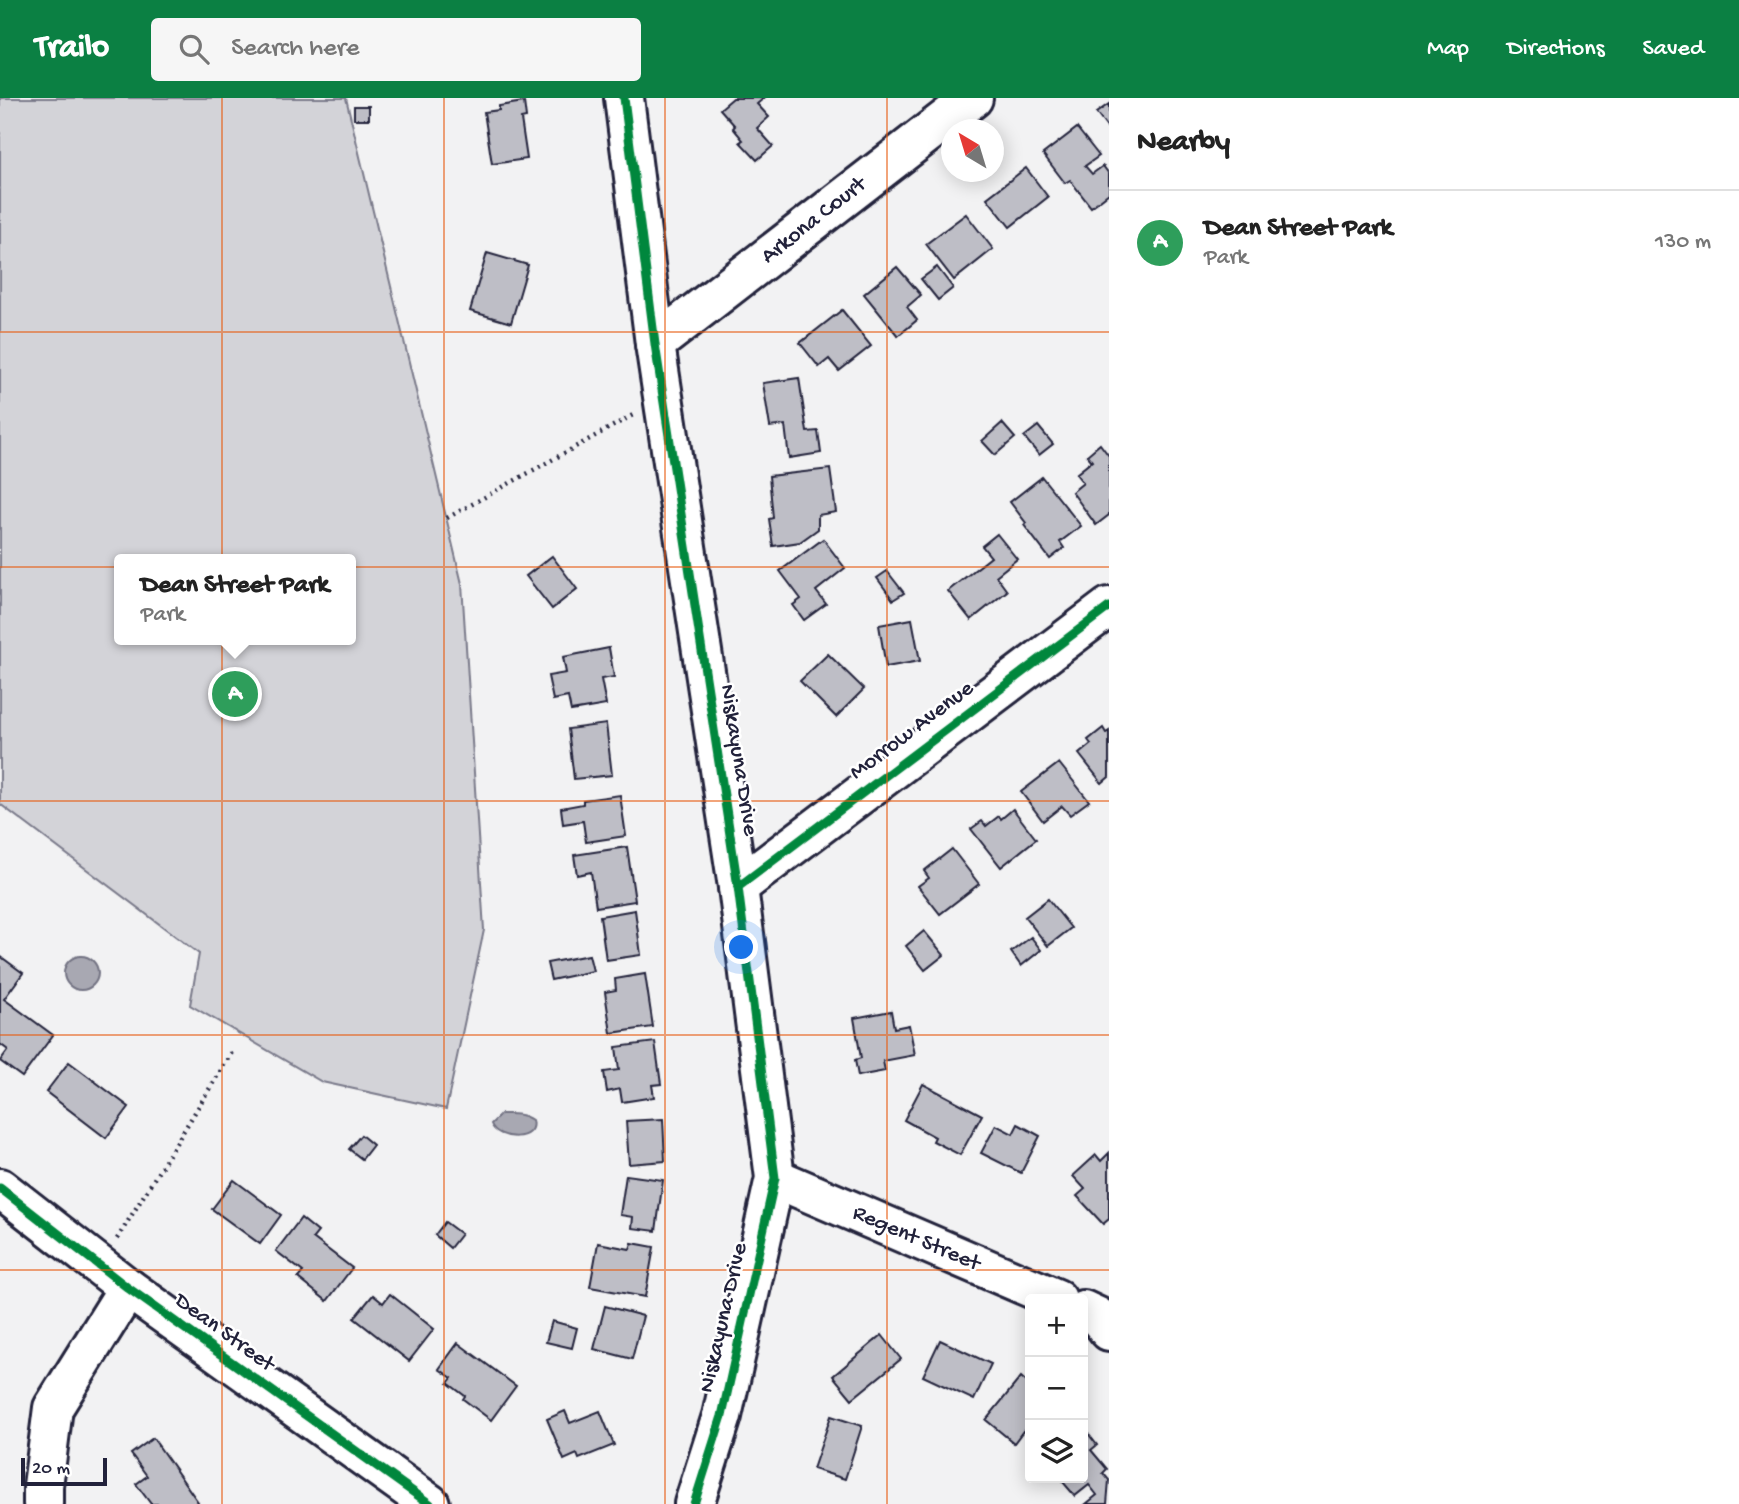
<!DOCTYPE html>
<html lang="en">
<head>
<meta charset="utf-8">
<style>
  :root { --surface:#fff; --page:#f6f6f6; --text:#222; --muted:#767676; --line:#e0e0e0; --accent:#0b8043 }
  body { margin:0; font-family:"Gochi Hand",sans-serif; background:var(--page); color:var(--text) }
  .controls { position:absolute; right:21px; bottom:21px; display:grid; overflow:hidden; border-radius:7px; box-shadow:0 4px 18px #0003 }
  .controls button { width:63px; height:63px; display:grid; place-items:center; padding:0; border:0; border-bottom:2px solid var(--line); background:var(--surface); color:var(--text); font:35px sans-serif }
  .compass { position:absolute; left:941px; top:21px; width:63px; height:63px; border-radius:50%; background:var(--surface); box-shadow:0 4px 18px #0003; rotate:322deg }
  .scale { position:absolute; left:21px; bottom:18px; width:86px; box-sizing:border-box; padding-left:7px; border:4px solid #22223b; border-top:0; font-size:19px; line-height:24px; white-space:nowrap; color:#22223b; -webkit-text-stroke:5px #fff; paint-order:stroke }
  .you { position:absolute; left:742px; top:850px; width:24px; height:24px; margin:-18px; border:5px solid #fff; border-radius:50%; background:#1a73e8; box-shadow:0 0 0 10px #1a73e833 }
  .badge { display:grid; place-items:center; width:46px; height:46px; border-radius:50%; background:var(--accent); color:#fff; font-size:23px; font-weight:700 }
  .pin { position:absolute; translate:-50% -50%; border:4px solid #fff; box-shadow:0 2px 7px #0006 }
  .popup { position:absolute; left:114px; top:456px; width:242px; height:91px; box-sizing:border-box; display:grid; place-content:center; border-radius:7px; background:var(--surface); filter:drop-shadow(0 2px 5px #0005); font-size:23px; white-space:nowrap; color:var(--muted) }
  .popup b { font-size:26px; color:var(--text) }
  .popup::after { content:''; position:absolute; left:50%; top:100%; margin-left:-14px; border:14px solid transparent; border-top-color:var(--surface) }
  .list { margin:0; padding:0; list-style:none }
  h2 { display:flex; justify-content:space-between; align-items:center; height:91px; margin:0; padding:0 28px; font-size:30px }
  h2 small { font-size:23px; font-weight:400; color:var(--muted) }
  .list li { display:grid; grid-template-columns:46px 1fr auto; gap:21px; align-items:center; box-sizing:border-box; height:105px; padding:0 28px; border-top:2px solid var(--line) }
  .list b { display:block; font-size:26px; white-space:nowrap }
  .list p { margin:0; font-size:23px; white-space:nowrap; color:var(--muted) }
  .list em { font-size:23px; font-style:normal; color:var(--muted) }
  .icon { flex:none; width:38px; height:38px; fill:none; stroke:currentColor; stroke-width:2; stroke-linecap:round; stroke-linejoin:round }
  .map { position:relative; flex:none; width:1109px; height:1406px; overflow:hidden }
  header { display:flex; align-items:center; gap:42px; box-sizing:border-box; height:98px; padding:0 35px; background:var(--accent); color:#fff }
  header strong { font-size:33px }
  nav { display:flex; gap:38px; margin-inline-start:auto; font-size:24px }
  .search { width:490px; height:63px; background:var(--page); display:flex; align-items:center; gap:18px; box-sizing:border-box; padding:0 24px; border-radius:7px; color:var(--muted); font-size:26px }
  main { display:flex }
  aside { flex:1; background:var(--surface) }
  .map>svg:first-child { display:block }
  .green { fill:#d3d3d8; stroke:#7a7a8a; stroke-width:2; fill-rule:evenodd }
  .water { fill:#a8a8b2; stroke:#727282; stroke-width:2 }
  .building { fill:#bebec6; stroke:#22223b; stroke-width:2 }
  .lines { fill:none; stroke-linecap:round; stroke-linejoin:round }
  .minor-casing { stroke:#22223b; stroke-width:44 }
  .path { stroke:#22223b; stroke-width:4.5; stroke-dasharray:2 5; stroke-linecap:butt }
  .minor { stroke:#fff; stroke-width:38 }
  .cycleway-casing { stroke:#fff; stroke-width:13 }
  .cycleway { stroke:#00873e; stroke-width:9 }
  .grid { fill:none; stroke:#e8590c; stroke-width:2; stroke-opacity:0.55 }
  .labels { text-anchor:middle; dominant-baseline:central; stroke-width:5; stroke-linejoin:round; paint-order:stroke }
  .street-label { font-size:23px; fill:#22223b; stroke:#fff }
</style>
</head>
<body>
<header>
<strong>Trailo</strong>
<div class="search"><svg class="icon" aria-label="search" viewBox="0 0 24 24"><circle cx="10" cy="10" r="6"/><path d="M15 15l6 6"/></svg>Search here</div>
<nav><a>Map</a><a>Directions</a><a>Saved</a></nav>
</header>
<main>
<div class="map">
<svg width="1109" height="1406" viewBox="0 0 1109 1406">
  <rect width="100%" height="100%" fill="#f2f2f3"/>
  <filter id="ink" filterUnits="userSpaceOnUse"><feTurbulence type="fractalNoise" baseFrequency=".0143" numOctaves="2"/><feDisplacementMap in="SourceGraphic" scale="14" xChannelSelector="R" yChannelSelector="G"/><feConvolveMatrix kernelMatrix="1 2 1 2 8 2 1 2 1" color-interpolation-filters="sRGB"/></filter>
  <g filter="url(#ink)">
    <path class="green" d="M0 0H346L462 486 484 832 446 1011 322 984 190 907 199 856 0 706ZM119 461H350V542H119Z"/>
    <g class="water">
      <circle cx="81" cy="875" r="17"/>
      <path d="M501 1016C512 1016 522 1015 532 1022 538 1044 497 1043 491 1026Z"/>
    </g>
    <g class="building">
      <polygon points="733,0 764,0 757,6 769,19 757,30 773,48 757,62 740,44 743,42 733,30 735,28 720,11"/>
      <polygon points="524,4 526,20 521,21 527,61 492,66 484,14 499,12 499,8"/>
      <polygon points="1109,6 1109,32 1096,15"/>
      <rect x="354" y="8" width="15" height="13"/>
      <polygon points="1077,30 1099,58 1085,68 1092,76 1103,68 1109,76 1109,95 1091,109 1070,82 1065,85 1043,56"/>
      <polygon points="1026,70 1048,99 1010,129 987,100"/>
      <polygon points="966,116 993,151 954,182 926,146"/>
      <polygon points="487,155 528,167 511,225 470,213"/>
      <polygon points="897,169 921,197 907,209 917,222 898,238 864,196"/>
      <polygon points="937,169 953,190 938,202 921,181"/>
      <polygon points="842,212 871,248 839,273 829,261 819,269 800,245"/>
      <polygon points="799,280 807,334 818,333 821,355 789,360 785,327 770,329 763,285"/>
      <polygon points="1002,325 1015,340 995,357 982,343"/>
      <polygon points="1038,328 1053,346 1039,357 1024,339"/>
      <polygon points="1100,346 1109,358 1109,417 1096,427 1072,394 1083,385 1076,376 1092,363 1087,357"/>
      <polygon points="830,371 836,414 818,417 818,431 800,444 773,448 769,421 773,420 769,378"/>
      <polygon points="1042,379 1081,428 1060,444 1064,450 1050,461 1024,427 1026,425 1010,404"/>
      <polygon points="997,436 1017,461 996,478 1007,493 971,522 948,493 991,459 982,448"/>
      <polygon points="823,441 845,470 816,493 826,506 804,522 793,507 801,501 780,473"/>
      <polygon points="552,458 577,491 552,511 526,478"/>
      <polygon points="887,473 904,495 893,502 877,480"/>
      <polygon points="912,521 920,563 886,569 879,527"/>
      <polygon points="609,550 614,579 601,581 606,607 571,613 568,599 553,602 548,578 566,575 563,559"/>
      <polygon points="828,556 864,591 836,619 800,583"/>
      <polygon points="606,626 612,677 574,681 568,631"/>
      <polygon points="1103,630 1106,635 1109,633 1109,679 1102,685 1079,656 1091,646 1088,642"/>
      <polygon points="1059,665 1089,703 1070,717 1062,708 1043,723 1021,694"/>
      <polygon points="620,697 626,738 586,744 583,723 563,726 561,710 583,706 583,702"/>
      <polygon points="1013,711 1036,741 1001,769 971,731 982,723 986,728 999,718 1001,721"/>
      <polygon points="627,749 635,803 596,809 591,774 577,777 574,757"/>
      <polygon points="952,751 979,786 940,816 918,788 929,780 924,773"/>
      <polygon points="1048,801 1071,830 1048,848 1025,819"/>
      <polygon points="635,812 641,857 606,862 600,818"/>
      <polygon points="924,833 944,857 925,872 906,848"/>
      <polygon points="1031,839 1041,852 1021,868 1011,854"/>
      <polygon points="589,857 593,873 551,882 547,865"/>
      <polygon points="0,858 23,875 4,901 53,937 22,979 0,963 8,952 0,946"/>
      <polygon points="645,876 653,929 611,935 605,894 616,892 615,881"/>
      <polygon points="891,913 894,930 909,927 915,957 883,963 885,973 858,978 855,962 861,960 854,920"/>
      <polygon points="655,944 661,986 652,987 654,999 622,1004 620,991 607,994 604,974 619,972 616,949"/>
      <polygon points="69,964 129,1009 106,1040 46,994"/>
      <polygon points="923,986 982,1017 960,1057 933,1043 935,1039 904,1022"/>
      <polygon points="663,1021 665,1063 629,1066 626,1023"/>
      <polygon points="1018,1026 1040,1038 1021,1075 981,1055 996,1027 1013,1036"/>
      <polygon points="361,1037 373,1047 362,1061 349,1051"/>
      <polygon points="1109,1055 1109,1121 1103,1126 1077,1098 1085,1091 1073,1078 1096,1057 1101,1063"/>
      <polygon points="626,1077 663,1082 656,1133 632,1130 633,1119 620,1117"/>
      <polygon points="234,1082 281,1117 260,1146 212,1111"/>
      <polygon points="301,1120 318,1134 313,1140 352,1170 327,1203 298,1180 303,1174 276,1153"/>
      <polygon points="445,1124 461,1136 450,1150 435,1137"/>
      <polygon points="598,1145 630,1151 632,1145 654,1149 645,1199 590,1189"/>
      <polygon points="390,1196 434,1231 409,1263 354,1220 373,1197 383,1205"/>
      <polygon points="605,1208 643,1218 632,1261 594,1251"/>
      <polygon points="552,1223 577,1230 572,1250 546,1244"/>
      <polygon points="882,1237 901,1261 852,1301 833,1278"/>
      <polygon points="940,1242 991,1266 974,1302 923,1278"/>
      <polygon points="458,1245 516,1288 491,1322 463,1301 465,1298 448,1285 452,1280 439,1271"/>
      <polygon points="1021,1279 1030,1287 1030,1338 1023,1333 1014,1345 986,1322"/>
      <polygon points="565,1313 570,1325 600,1313 614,1347 579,1361 577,1356 564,1362 547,1321"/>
      <polygon points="831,1318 862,1328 845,1381 813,1371"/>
      <polygon points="1083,1329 1097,1347 1091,1352 1107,1371 1103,1375 1109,1382 1107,1406 1086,1406 1097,1397 1089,1387 1075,1398 1062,1383 1066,1380 1083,1380"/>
      <polygon points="153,1340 198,1404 196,1406 151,1406 136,1386 147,1378 131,1356"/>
    </g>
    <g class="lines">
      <defs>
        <g id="minor">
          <polyline points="624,0 655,246 738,789 775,1080 722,1318 694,1406"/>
          <polyline points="655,246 973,0"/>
          <polyline points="738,789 1109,509"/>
          <polyline points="775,1080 1057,1201"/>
          <polyline points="0,1090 128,1190 430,1406"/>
          <polyline points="1083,1212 1098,1219 1109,1233"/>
          <polyline points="43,1406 43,1388 53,1310 128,1190"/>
        </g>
      </defs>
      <use href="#minor" class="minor-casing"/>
      <g class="path">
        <polyline points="447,420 633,317"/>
        <polyline points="117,1141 234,951"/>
      </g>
      <use href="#minor" class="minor"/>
      <defs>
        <g id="cycleway">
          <polyline points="624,0 655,246 738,789 775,1080 722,1318 694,1406"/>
          <polyline points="738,789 1109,509"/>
          <polyline points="0,1090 128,1190 430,1406"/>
        </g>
      </defs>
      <use href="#cycleway" class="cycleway-casing"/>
      <use href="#cycleway" class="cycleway"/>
    </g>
  </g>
  <path class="grid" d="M222 0V1406M444 0V1406M665 0V1406M887 0V1406M0 234H1109M0 469H1109M0 703H1109M0 937H1109M0 1172H1109"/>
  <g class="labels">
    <g class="street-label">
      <text transform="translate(814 123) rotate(-38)">Arkona Court</text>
      <text transform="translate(912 633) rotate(-37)">Morrow Avenue</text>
      <text transform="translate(738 662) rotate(81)">Niskayuna Drive</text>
      <text transform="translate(916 1141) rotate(23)">Regent Street</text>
      <text transform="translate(724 1220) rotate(-77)">Niskayuna Drive</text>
      <text transform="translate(224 1235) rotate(36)">Dean Street</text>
    </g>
  </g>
</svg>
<div class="controls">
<button>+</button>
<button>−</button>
<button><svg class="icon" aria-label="layers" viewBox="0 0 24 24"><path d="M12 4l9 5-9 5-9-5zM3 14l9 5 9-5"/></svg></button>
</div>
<svg class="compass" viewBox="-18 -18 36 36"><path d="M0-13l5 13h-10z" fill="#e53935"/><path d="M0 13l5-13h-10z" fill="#767676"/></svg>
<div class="scale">20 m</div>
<div class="you"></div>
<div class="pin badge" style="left:235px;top:596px;background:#2e9e5b">A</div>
<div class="popup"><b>Dean Street Park</b>Park</div>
</div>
<aside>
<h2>Nearby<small></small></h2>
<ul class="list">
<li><span class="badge" style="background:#2e9e5b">A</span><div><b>Dean Street Park</b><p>Park</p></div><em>130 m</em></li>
</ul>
</aside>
</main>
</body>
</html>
